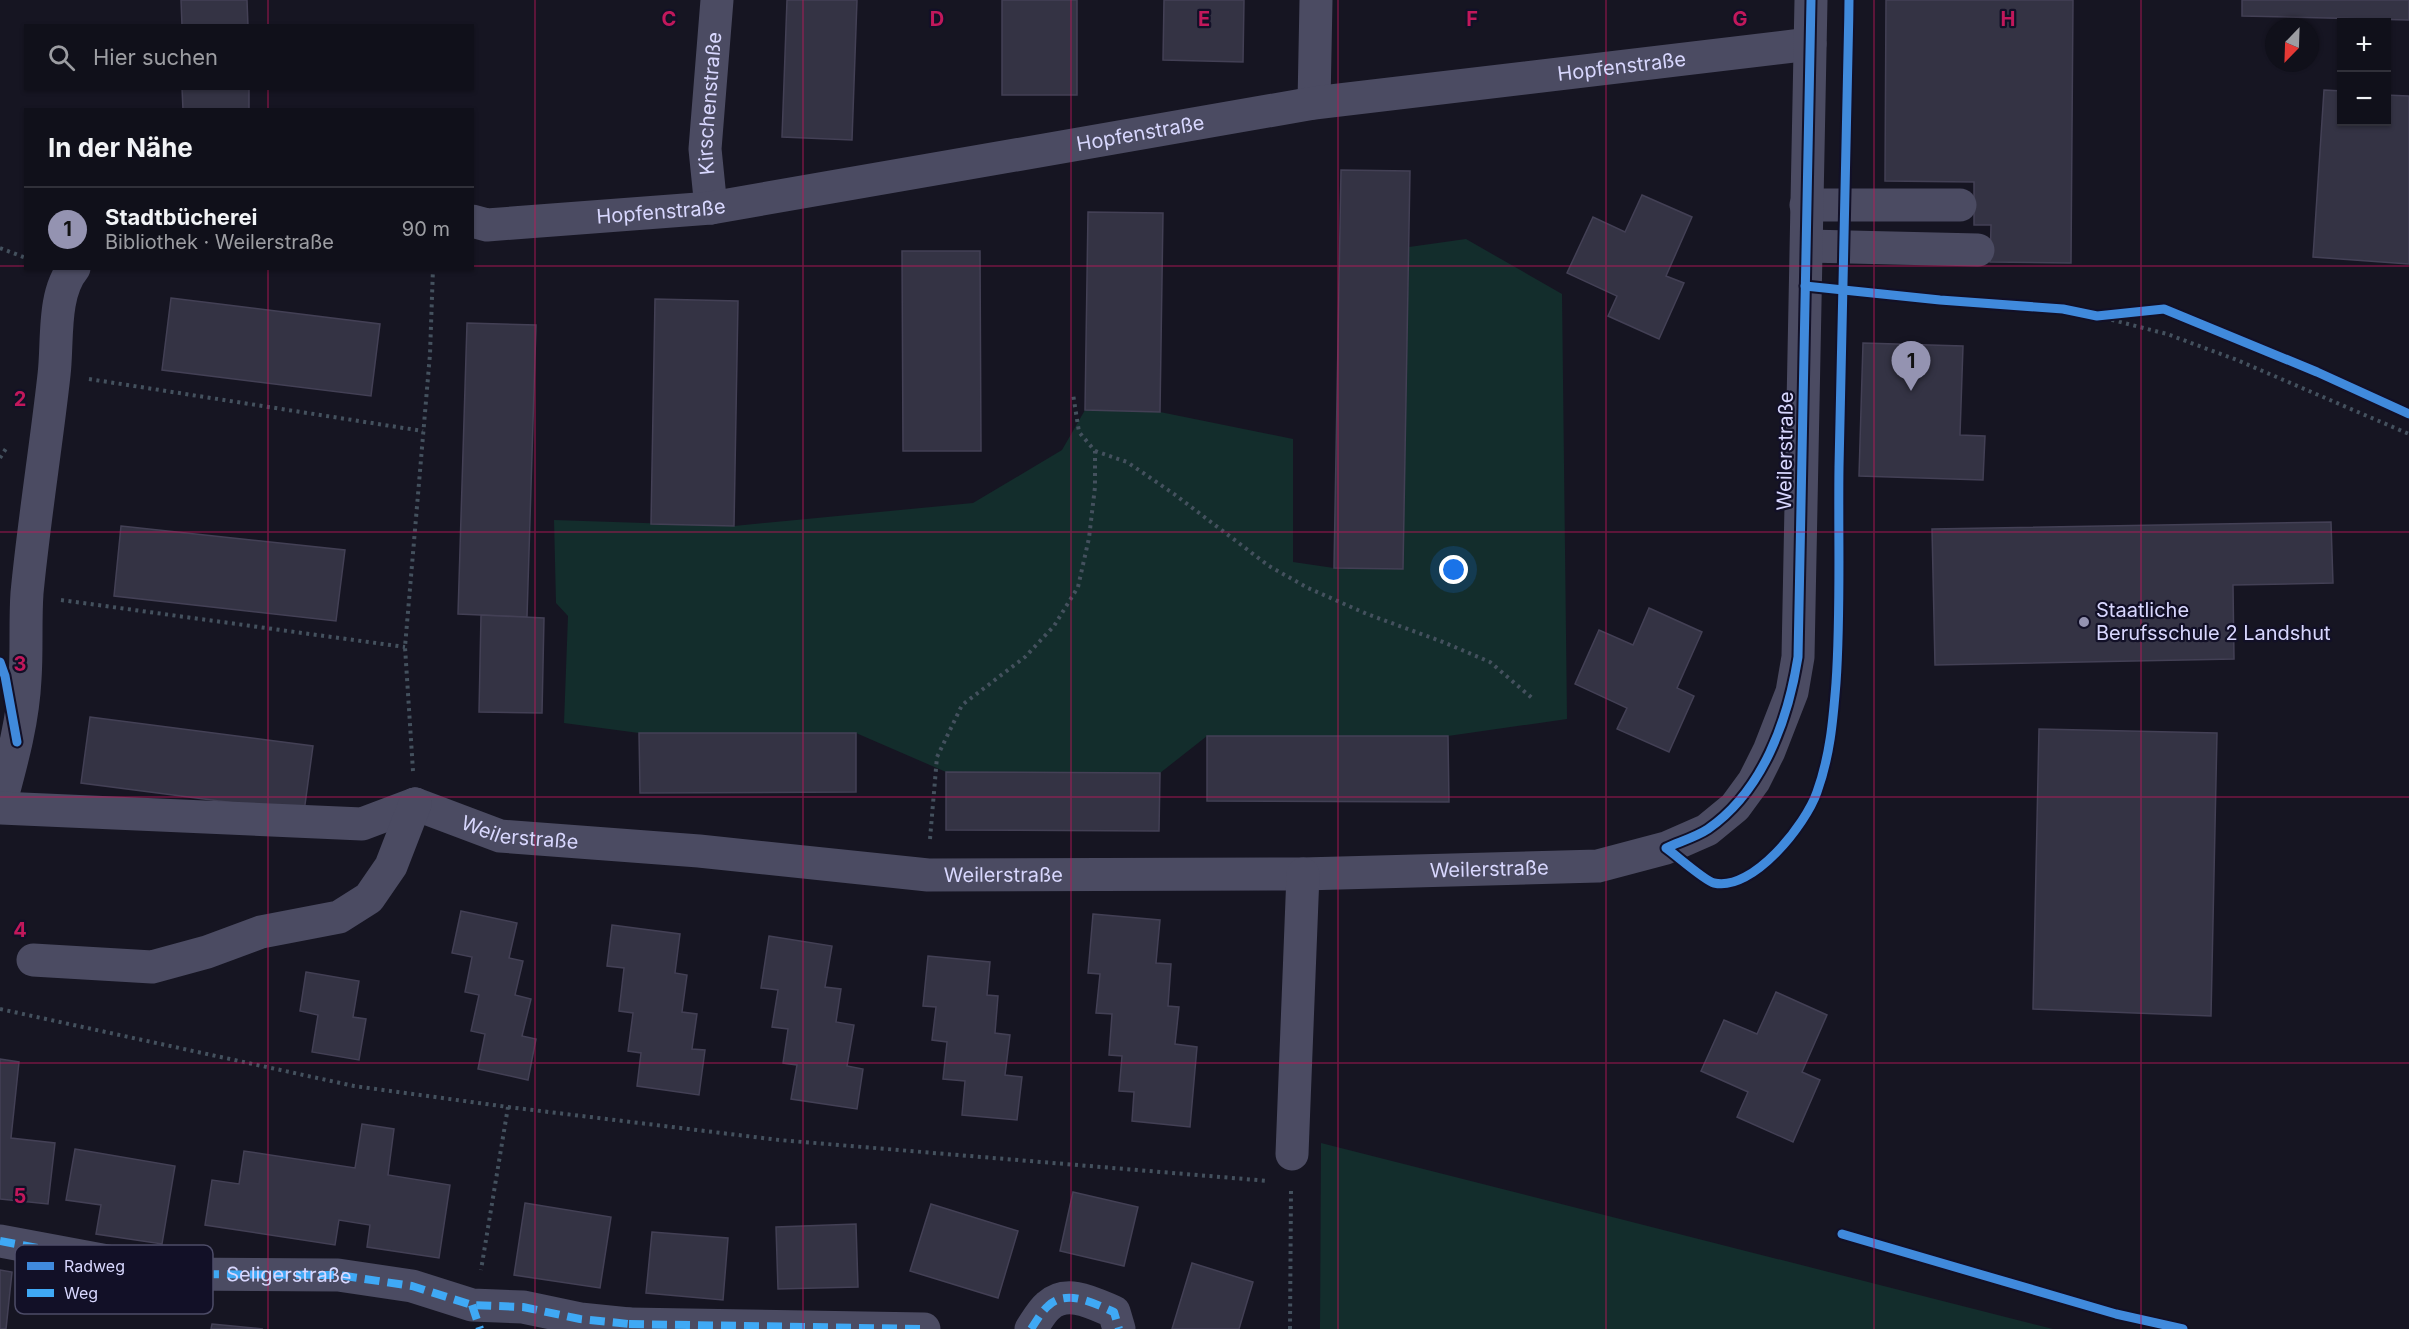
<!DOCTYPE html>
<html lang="de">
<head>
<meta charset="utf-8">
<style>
  :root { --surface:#10101a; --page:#1e1e27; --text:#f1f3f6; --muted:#9c9da2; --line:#303039; --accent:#9493b1 }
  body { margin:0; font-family:Inter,sans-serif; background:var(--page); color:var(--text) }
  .controls { position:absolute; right:18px; top:18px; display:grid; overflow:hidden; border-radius:0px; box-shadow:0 2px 4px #0004 }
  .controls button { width:54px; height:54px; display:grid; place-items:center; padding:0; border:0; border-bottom:2px solid var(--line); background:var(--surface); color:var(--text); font:30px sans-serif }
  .compass { position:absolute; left:2265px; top:18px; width:54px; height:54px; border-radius:50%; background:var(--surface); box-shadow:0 2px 4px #0004; rotate:203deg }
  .you { position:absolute; left:1454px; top:570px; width:21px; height:21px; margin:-15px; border:4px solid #fff; border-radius:50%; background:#1a73e8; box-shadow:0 0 0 9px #1a73e833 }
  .badge { display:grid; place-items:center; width:39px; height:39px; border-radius:50%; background:var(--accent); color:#111; font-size:20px; font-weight:700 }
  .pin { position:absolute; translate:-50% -50px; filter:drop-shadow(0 2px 3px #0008) }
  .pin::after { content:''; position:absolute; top:32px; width:21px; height:18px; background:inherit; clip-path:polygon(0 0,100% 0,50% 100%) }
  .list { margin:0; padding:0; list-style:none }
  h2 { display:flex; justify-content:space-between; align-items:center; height:78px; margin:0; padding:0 24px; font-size:26px }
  h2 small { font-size:20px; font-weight:400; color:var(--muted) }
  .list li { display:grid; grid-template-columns:39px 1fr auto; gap:18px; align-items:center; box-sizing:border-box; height:84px; padding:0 24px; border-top:2px solid var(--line) }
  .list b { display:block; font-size:22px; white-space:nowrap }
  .list p { margin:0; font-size:20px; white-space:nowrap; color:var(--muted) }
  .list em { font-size:20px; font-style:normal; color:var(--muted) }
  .icon { flex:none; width:33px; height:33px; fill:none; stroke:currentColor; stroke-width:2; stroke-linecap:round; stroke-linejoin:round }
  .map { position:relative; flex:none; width:2409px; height:1329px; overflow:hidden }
  .search { position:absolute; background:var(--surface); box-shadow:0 2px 4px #0004; left:24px; top:24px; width:450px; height:66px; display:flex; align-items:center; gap:15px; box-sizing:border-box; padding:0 21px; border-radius:0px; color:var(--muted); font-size:22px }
  .panel { position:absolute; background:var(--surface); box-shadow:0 2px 4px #0004; left:24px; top:108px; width:450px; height:162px; border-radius:0px }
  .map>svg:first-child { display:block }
  .green { fill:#132d2c }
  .building { fill:#343344; stroke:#434055; stroke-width:1.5 }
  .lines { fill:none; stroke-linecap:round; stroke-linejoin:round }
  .path { stroke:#44515e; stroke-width:4; stroke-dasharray:3 4.5; stroke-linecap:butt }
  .minor { stroke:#4b4b62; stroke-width:33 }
  .quiet { stroke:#3fa9f5; stroke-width:8; stroke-dasharray:15 8; stroke-linecap:butt }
  .cycleway-casing { stroke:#121027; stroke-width:13 }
  .cycleway { stroke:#408adc; stroke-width:9 }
  .grid { fill:none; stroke:#c2185b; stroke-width:1.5; stroke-opacity:0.55 }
  .poi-dot { fill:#9493b1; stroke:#121027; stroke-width:2 }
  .labels { text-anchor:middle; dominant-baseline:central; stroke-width:4.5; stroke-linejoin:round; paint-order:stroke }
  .street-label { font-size:20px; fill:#d8d7fe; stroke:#121027 }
  .poi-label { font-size:20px; fill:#d8d7fe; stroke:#121027; text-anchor:start }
  .key { fill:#121027; stroke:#4d4c68; stroke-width:1.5 }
  .key-label { font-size:16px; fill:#d8d7fe }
  .grid-label { font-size:20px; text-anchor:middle; font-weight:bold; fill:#c2185b; stroke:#121027; stroke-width:4.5; stroke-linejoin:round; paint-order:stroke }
</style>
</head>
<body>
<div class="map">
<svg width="2409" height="1329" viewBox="0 0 2409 1329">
  <rect width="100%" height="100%" fill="#161522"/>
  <g class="green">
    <polygon points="1466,239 1562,294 1567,719 1448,736 1207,736 1160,773 946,772 856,733 639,733 564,723 568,616 556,603 554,520 734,526 973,503 1062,450 1085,410 1160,412 1293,439 1293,562 1334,568 1402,569 1409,247"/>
    <polygon points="1321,1143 2053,1329 1320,1329"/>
  </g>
  <g class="building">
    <polygon points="181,0 247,0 248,26 182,26"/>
    <polygon points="787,0 857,0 852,140 782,137"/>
    <rect x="1002" y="0" width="75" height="95"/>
    <polygon points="1164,0 1244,0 1243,62 1163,60"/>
    <polygon points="1886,0 2073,0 2071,263 1990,262 1991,225 1974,225 1974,182 1885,181"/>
    <polygon points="2242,0 2409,0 2409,20 2242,16"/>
    <polygon points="182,88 249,88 249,110 183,110"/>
    <polygon points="2324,90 2342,91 2342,122 2386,122 2386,95 2409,96 2409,264 2313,257"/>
    <polygon points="1341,170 1410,171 1403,569 1334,568"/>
    <polygon points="1642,195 1692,217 1666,276 1684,283 1659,339 1608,316 1617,296 1567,273 1593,217 1625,232"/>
    <polygon points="1088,212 1163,213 1160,412 1085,410"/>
    <polygon points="902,251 980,251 981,451 903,451"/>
    <polygon points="171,298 380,324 371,396 162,370"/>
    <polygon points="655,299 738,301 734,526 651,524"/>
    <polygon points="467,323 536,325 527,617 458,614"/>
    <polygon points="1863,343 1963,346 1960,435 1985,436 1983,480 1859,476"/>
    <polygon points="2331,522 2333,583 2233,585 2234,659 1935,665 1932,529"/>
    <polygon points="121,526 345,550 336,621 114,596"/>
    <polygon points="1649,608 1702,632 1677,688 1694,696 1669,752 1617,729 1627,708 1575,684 1599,630 1633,645"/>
    <polygon points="481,615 544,618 542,713 479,712"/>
    <polygon points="90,717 313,746 304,812 81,783"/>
    <polygon points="2039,729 2217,733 2211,1016 2033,1009"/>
    <polygon points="639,733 856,733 856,792 640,793"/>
    <polygon points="1207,736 1448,736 1449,802 1207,801"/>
    <polygon points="946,772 1160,773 1159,831 946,830"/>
    <polygon points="461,911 517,923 509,958 523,961 515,995 531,999 522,1036 536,1039 528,1080 478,1069 485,1034 471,1031 479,995 465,992 472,957 452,953"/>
    <polygon points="1093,914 1160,920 1156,963 1171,964 1168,1006 1179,1007 1175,1044 1197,1047 1190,1127 1132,1121 1134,1092 1119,1091 1122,1056 1109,1055 1112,1014 1096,1013 1100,974 1088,973"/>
    <polygon points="612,925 680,934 675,973 687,975 682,1012 697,1014 692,1049 705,1050 699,1095 637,1086 641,1053 628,1051 633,1013 619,1011 624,968 607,966"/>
    <polygon points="769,936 832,946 825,987 841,989 836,1022 854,1025 847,1066 863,1069 857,1109 791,1099 797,1065 783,1063 788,1029 772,1027 778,990 761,988"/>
    <polygon points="928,956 990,962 987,995 998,996 995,1033 1010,1035 1005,1075 1022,1077 1017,1120 962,1115 965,1081 943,1079 947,1042 932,1040 936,1007 923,1006"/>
    <polygon points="306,972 359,981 353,1017 366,1019 359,1060 312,1052 318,1015 300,1011"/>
    <polygon points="1776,992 1827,1015 1802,1072 1820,1080 1793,1142 1737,1117 1748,1092 1701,1071 1724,1020 1757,1034"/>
    <polygon points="0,1059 19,1062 11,1138 55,1143 48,1204 0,1199"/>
    <polygon points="362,1124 394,1129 388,1175 450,1185 439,1258 367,1247 370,1225 339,1220 335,1245 205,1225 212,1180 239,1184 244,1151 355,1168"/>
    <polygon points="75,1149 175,1166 162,1244 96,1234 101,1205 66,1200"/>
    <polygon points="1073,1192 1138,1207 1124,1266 1060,1251"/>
    <polygon points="525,1203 611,1217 600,1288 514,1275"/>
    <polygon points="931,1204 1018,1231 998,1298 910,1271"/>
    <polygon points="856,1224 858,1287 778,1289 776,1227"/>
    <polygon points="652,1232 728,1238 723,1300 646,1293"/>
    <polygon points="1192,1263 1253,1282 1239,1329 1172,1329"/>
    <polygon points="0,1270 12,1272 6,1329 0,1329"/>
    <polygon points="212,1324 263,1329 211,1329"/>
  </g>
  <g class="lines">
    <g class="path">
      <polyline points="0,248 26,258"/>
      <polyline points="2097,316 2167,334 2237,360 2409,434"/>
      <polyline points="89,379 423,431"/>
      <polyline points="1095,451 1127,462 1174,494 1269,566 1308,588 1367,614 1443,642 1490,662 1532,698"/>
      <polyline points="0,458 7,447"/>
      <polyline points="61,600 405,647"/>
      <polyline points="413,771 405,647 430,354 433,268"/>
      <polyline points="930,839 937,757 962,705 1025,657 1054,626 1078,587 1089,538 1095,487 1095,451 1079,432 1073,394"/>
      <polyline points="0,1009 354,1086 508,1107 481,1270"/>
      <polyline points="508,1107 779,1140 1269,1181"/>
      <polyline points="1290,1329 1291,1189"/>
    </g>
    <g class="minor">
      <polyline points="1314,103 1316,0"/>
      <polyline points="1806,205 1960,205"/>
      <path id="s1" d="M711 208 705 149 717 0"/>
      <path id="s2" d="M472 221 487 225 711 208 1314 103 1810 44"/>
      <polyline points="1808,246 1978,250"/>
      <path id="s3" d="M415 804 500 836 699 851 928 875 1303 874 1598 866 1666 848 1707 830 1735 807 1754 781 1769 751 1792 692 1798 657 1811 0"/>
      <path d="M0 805C11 764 23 722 25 679 27 651 25 621 27 593 34 520 46 447 54 375 58 343 52 294 74 268"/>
      <polyline points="0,808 362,824 415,804"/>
      <polyline points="33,960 152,967 207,952 261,932 339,917 369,898 391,866 415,804"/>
      <polyline points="1292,1154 1303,874"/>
      <path id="s4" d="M0 1241 177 1274 338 1275 412 1286 472 1305 523 1307 580 1319 629 1324 626 1329"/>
      <polyline points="629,1324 924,1329"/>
      <path d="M1031 1329C1036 1322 1041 1312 1048 1306 1067 1288 1095 1304 1114 1312L1119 1329"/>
    </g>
    <g class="quiet">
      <polyline points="0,1241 177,1274 338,1275 412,1286 472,1305 523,1307 580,1319 629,1324 626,1329"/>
      <polyline points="472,1305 480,1329"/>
      <polyline points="629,1324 924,1329"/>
      <path d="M1031 1329C1036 1322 1041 1312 1048 1306 1067 1288 1095 1304 1114 1312L1119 1329"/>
    </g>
    <defs>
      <g id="cycleway">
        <path d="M1811 0 1798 657C1788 720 1763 791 1708 829 1696 837 1679 842 1666 848 1676 855 1705 881 1714 883 1753 892 1806 824 1817 792 1830 756 1833 721 1836 683 1841 611 1838 539 1839 467 1842 312 1847 156 1849 0"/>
        <polyline points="1805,286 1940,300 2063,309 2097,316 2164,309 2317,372 2409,414"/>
        <polyline points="0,662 5,676 17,742"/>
        <polyline points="1842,1234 2116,1314 2183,1329"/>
      </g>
    </defs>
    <use href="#cycleway" class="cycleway-casing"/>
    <use href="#cycleway" class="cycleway"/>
  </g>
  <path class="grid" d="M268 0V26M535 0V1329M803 0V1329M1071 0V1329M1338 0V1329M1606 0V1329M1874 0V1329M2141 0V1329M268 88V110M0 266H26M472 266H2409M268 268V1329M0 532H2409M0 797H2409M0 1063H2409"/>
  <circle class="poi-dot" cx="2084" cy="622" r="6"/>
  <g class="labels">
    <g class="street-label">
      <text stroke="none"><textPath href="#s2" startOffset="1162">Hopfenstraße</textPath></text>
      <text stroke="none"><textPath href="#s1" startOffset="105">Kirschenstraße</textPath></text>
      <text stroke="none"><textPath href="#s2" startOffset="676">Hopfenstraße</textPath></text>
      <text stroke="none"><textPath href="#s2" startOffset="190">Hopfenstraße</textPath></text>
      <text transform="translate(1785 451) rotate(-89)">Weilerstraße</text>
      <text stroke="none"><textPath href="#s3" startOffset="110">Weilerstraße</textPath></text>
      <text stroke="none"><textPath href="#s3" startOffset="1082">Weilerstraße</textPath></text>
      <text stroke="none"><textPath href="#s3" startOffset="596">Weilerstraße</textPath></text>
      <text stroke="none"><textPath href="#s4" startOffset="292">Seligerstraße</textPath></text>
    </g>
    <g class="poi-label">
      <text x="2096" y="610">Staatliche<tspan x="2096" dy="23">Berufsschule 2 Landshut</tspan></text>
    </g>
  </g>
  <rect x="15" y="1245" width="198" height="69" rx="9" class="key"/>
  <rect x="27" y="1262" width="27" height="8" fill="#408adc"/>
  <rect x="27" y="1289" width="27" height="8" fill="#3fa9f5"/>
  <g class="key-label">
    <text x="64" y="1272">Radweg</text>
    <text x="64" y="1299">Weg</text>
  </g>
  <g class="grid-label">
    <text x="669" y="26">C</text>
    <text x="937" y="26">D</text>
    <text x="1204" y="26">E</text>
    <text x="1472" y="26">F</text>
    <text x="1740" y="26">G</text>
    <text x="2008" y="26">H</text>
    <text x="20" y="406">2</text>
    <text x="20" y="671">3</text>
    <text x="20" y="937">4</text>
    <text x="20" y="1203">5</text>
  </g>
</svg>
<div class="controls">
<button>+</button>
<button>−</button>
</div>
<svg class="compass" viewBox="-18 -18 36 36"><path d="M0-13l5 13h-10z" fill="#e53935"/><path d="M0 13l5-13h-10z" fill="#9c9da2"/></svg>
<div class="you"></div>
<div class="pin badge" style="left:1911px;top:391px">1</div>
<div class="search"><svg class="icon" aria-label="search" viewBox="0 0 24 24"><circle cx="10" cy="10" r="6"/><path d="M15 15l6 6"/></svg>Hier suchen</div>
<section class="panel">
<h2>In der Nähe<small></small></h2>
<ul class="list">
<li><span class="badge">1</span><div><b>Stadtbücherei</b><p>Bibliothek · Weilerstraße</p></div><em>90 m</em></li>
</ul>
</section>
</div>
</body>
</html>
